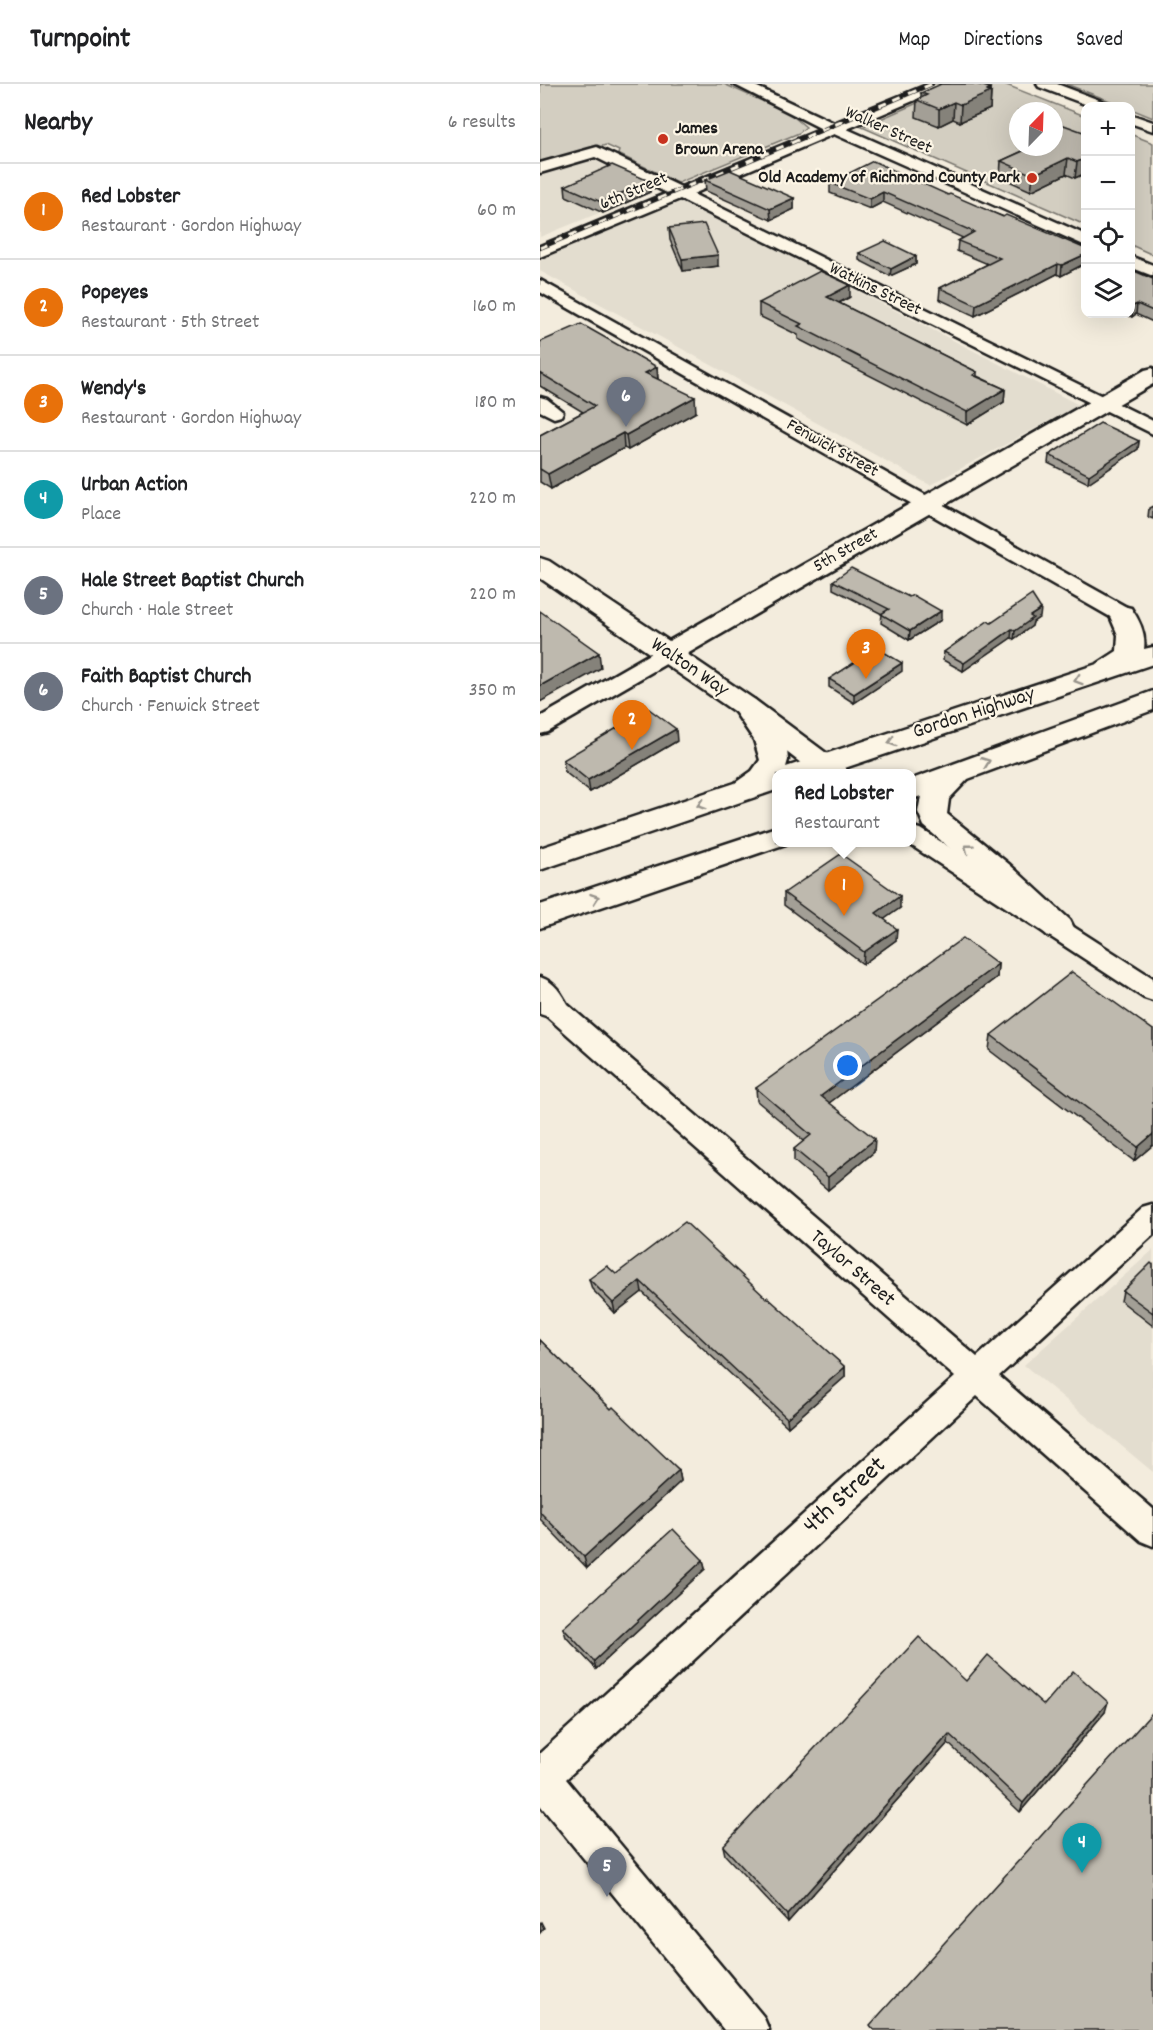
<!DOCTYPE html>
<html lang="en">
<head>
<meta charset="utf-8">
<style>
  :root { --surface:#fff; --page:#f6f6f6; --text:#202124; --muted:#757577; --line:#e0e0e0; --accent:#c8321e }
  body { margin:0; font-family:Dekko,sans-serif; background:var(--page); color:var(--text) }
  .controls { position:absolute; right:18px; top:18px; display:grid; overflow:hidden; border-radius:12px; box-shadow:0 6px 24px #0002 }
  .controls button { width:54px; height:54px; display:grid; place-items:center; padding:0; border:0; border-bottom:2px solid var(--line); background:var(--surface); color:var(--text); font:30px sans-serif }
  .compass { position:absolute; left:469px; top:18px; width:54px; height:54px; border-radius:50%; background:var(--surface); box-shadow:0 6px 24px #0002; rotate:23deg }
  .you { position:absolute; left:308px; top:982px; width:21px; height:21px; margin:-15px; border:4px solid #fff; border-radius:50%; background:#1a73e8; box-shadow:0 0 0 9px #1a73e833 }
  .badge { display:grid; place-items:center; width:39px; height:39px; border-radius:50%; background:var(--accent); color:#fff; font-size:20px; font-weight:700 }
  .pin { position:absolute; translate:-50% -50px; filter:drop-shadow(0 2px 3px #0008) }
  .pin::after { content:''; position:absolute; top:32px; width:21px; height:18px; background:inherit; clip-path:polygon(0 0,100% 0,50% 100%) }
  .popup { position:absolute; left:232px; top:685px; width:144px; height:78px; box-sizing:border-box; display:grid; place-content:center; border-radius:12px; background:var(--surface); filter:drop-shadow(0 2px 4px #0005); font-size:20px; white-space:nowrap; color:var(--muted) }
  .popup b { font-size:22px; color:var(--text) }
  .popup::after { content:''; position:absolute; left:50%; top:100%; margin-left:-12px; border:12px solid transparent; border-top-color:var(--surface) }
  .list { margin:0; padding:0; list-style:none }
  h2 { display:flex; justify-content:space-between; align-items:center; height:78px; margin:0; padding:0 24px; font-size:26px }
  h2 small { font-size:20px; font-weight:400; color:var(--muted) }
  .list li { display:grid; grid-template-columns:39px 1fr auto; gap:18px; align-items:center; box-sizing:border-box; height:96px; padding:0 24px; border-top:2px solid var(--line) }
  .list b { display:block; font-size:22px; white-space:nowrap }
  .list p { margin:0; font-size:20px; white-space:nowrap; color:var(--muted) }
  .list em { font-size:20px; font-style:normal; color:var(--muted) }
  .icon { flex:none; width:33px; height:33px; fill:none; stroke:currentColor; stroke-width:2; stroke-linecap:round; stroke-linejoin:round }
  .map { position:relative; flex:none; width:613px; height:1946px; overflow:hidden }
  header { display:flex; align-items:center; gap:36px; box-sizing:border-box; height:84px; padding:0 30px; background:var(--surface); border-bottom:2px solid var(--line) }
  header strong { font-size:28px }
  nav { display:flex; gap:33px; margin-inline-start:auto; font-size:21px }
  main { display:flex }
  aside { flex:1; background:var(--surface) }
  .map>svg:first-child { display:block }
  .built { fill:#e3ddcf }
  .green { fill:#d3cec1; stroke:#78756e; stroke-width:1.5; fill-rule:evenodd }
  .lines { fill:none; stroke-linecap:round; stroke-linejoin:round }
  .minor-casing { stroke:#1c1c1c; stroke-width:5 }
  .major-casing { stroke:#1c1c1c; stroke-width:5 }
  .highway-casing { stroke:#1c1c1c; stroke-width:5 }
  .minor { fill:#fcf5e5; fill-rule:evenodd }
  .major { fill:#fcf5e5; fill-rule:evenodd }
  .highway { fill:#fcf5e5; fill-rule:evenodd }
  .rail-casing { stroke:#1c1c1c; stroke-width:4.5 }
  .rail { stroke:#fcf5e5; stroke-width:3; stroke-dasharray:8; stroke-linecap:butt }
  .wall { fill:#a39f96; stroke:#1c1c1c; stroke-width:1.5 }
  .shaded-wall { fill:#85827a; stroke:#1c1c1c; stroke-width:1.5 }
  .building { fill:#beb9ae; stroke:#1c1c1c; stroke-width:1.5 }
  .oneway { stroke:#97938b }
  .poi-dot { fill:#c8321e; stroke:#fcf5e5; stroke-width:2 }
  .labels { text-anchor:middle; dominant-baseline:central; stroke-width:4.5; stroke-linejoin:round; paint-order:stroke }
  .far-poi-label { font-size:18px; font-weight:bold; fill:#1c1c1c; stroke:#fcf5e5; text-anchor:start }
  .far-street-label { font-size:18px; fill:#1c1c1c; stroke:#fcf5e5 }
  .street-label { font-size:21px; fill:#1c1c1c; stroke:#fcf5e5 }
  .near-street-label { font-size:26px; fill:#1c1c1c; stroke:#fcf5e5 }
</style>
</head>
<body>
<header>
<strong>Turnpoint</strong>
<nav><a>Map</a><a>Directions</a><a>Saved</a></nav>
</header>
<main>
<aside>
<h2>Nearby<small>6 results</small></h2>
<ul class="list">
<li><span class="badge" style="background:#e8710a">1</span><div><b>Red Lobster</b><p>Restaurant · Gordon Highway</p></div><em>60 m</em></li>
<li><span class="badge" style="background:#e8710a">2</span><div><b>Popeyes</b><p>Restaurant · 5th Street</p></div><em>160 m</em></li>
<li><span class="badge" style="background:#e8710a">3</span><div><b>Wendy's</b><p>Restaurant · Gordon Highway</p></div><em>180 m</em></li>
<li><span class="badge" style="background:#0f9aa8">4</span><div><b>Urban Action</b><p>Place</p></div><em>220 m</em></li>
<li><span class="badge" style="background:#6b7280">5</span><div><b>Hale Street Baptist Church</b><p>Church · Hale Street</p></div><em>220 m</em></li>
<li><span class="badge" style="background:#6b7280">6</span><div><b>Faith Baptist Church</b><p>Church · Fenwick Street</p></div><em>350 m</em></li>
</ul>
</aside>
<div class="map">
<svg width="613" height="1946" viewBox="0 0 613 1946">
  <rect width="100%" height="100%" fill="#f3ecdd"/>
  <filter id="ink" filterUnits="userSpaceOnUse"><feTurbulence type="fractalNoise" baseFrequency=".0167" numOctaves="2"/><feDisplacementMap in="SourceGraphic" scale="12" xChannelSelector="R" yChannelSelector="G"/><feConvolveMatrix kernelMatrix="1 2 1 2 8 2 1 2 1" color-interpolation-filters="sRGB"/></filter>
  <g filter="url(#ink)">
    <g class="built">
      <polygon points="52,75 113,107 0,153 0,89"/>
      <polygon points="140,116 539,321 390,401 0,187 0,173"/>
      <polygon points="613,1166 613,1388 484,1281"/>
    </g>
    <g class="green">
      <polygon points="0,0 184,0 249,29 266,43 259,49 138,99 78,70 79,67 66,61 0,79"/>
      <path d="M421 0H464L545 32V141L322 43ZM478 27H514V63H478Z"/>
      <polygon points="526,0 613,0 613,34 591,25 590,22 583,22"/>
      <polygon points="590,50 613,59 613,171 591,161"/>
    </g>
    <g class="lines">
      <defs>
        <g id="minor">
          <polygon points="193,0 211,0 294,39 389,0 408,0 406,3 307,45 546,151 546,162 294,50 153,110 613,337 613,350 140,115 0,173 0,162 127,109 55,73 0,89 0,79 57,63 141,103 282,45"/>
          <polygon points="497,0 517,0 567,19 569,22 550,22 499,3"/>
          <polygon points="590,30 613,38 613,47 590,39"/>
          <polygon points="590,172 613,181 613,192 590,183"/>
          <polygon points="0,196 590,525 593,530 590,535 582,537 574,535 0,208"/>
          <polygon points="0,313 7,315 23,328 21,332 14,334 0,327"/>
          <polygon points="128,562 136,564 139,569 136,574 8,648 0,650 0,633 120,564"/>
          <polygon points="372,743 381,745 613,894 613,917 604,914 366,758 372,758"/>
          <polygon points="12,912 21,915 437,1273 603,1124 613,1121 613,1151 459,1292 613,1425 613,1462 601,1457 437,1312 26,1695 223,1932 229,1946 184,1946 0,1721 0,1669 415,1293 3,929 0,920 3,915"/>
        </g>
        <polygon id="major" points="613,284 613,300 147,570 215,616 305,683 309,690 275,690 195,628 0,494 0,474 9,477 129,557 605,286"/>
        <g id="highway">
          <path d="M582 522 591 524C600 537 606 550 604 565L613 563V580L287 690H236V706L0 786V764L195 699 212 687 220 676 214 656 191 622 195 616 205 613 215 616 247 666 248 676 246 683 557 580 577 567 578 551 569 530 573 524Z"/>
          <polygon points="613,607 613,626 428,695 409,715 407,730 470,781 530,836 534,844 530,852 519,855 508,852 448,797 384,742 378,728 381,712 372,715 372,695"/>
          <polygon points="236,743 236,758 247,758 246,760 0,844 0,821"/>
          <path d="M0 893C15 898 21 909 28 922L23 931 12 934 0 930Z"/>
        </g>
      </defs>
      <use href="#minor" class="minor-casing"/>
      <use href="#major" class="major-casing"/>
      <use href="#highway" class="highway-casing"/>
      <use href="#minor" class="minor"/>
      <use href="#major" class="major"/>
      <use href="#highway" class="highway"/>
      <defs>
        <polyline id="rail" points="0,164 392,0"/>
      </defs>
      <use href="#rail" class="rail-casing"/>
      <use href="#rail" class="rail"/>
    </g>
    <g class="wall">
      <polygon points="450,4 450,7 451,8 450,25 420,38 413,35 399,42 376,33 377,16 381,14 381,9"/>
      <polygon points="546,49 546,89 535,94 526,90 491,107 460,93 461,77 485,66 485,63 514,63"/>
      <polygon points="165,96 254,114 254,125 231,136 166,107"/>
      <polygon points="109,97 110,108 63,129 26,112 25,102"/>
      <polygon points="290,99 408,111 546,165 546,179 521,192 517,190 435,232 399,215 400,204 448,180 417,167 418,157 423,154 343,118 330,125 290,109"/>
      <polygon points="129,144 178,182 143,187 130,156"/>
      <polygon points="319,169 376,172 376,180 350,192 319,176"/>
      <polygon points="591,188 613,195 613,238 596,230 592,233 583,230 591,230"/>
      <polygon points="310,213 299,219 437,288 437,292 465,305 464,318 427,341 258,255 258,251 219,232 219,219"/>
      <polygon points="0,258 117,283 118,295 156,328 88,366 84,364 11,405 0,398 0,351 43,328 0,302"/>
      <polygon points="599,357 598,365 548,399 508,379 509,371"/>
      <polygon points="613,422 613,435 608,433 609,424"/>
      <polygon points="293,497 401,536 369,556 341,539 342,530 293,505"/>
      <polygon points="500,533 493,538 492,542 474,555 471,554 423,587 403,576 404,568 451,539"/>
      <polygon points="362,587 314,619 289,603 289,595"/>
      <polygon points="137,657 50,708 25,688 23,676"/>
      <polygon points="244,809 360,824 344,835 356,856 323,880 244,821"/>
      <polygon points="458,880 457,893 289,1019 334,1068 288,1106 254,1077 254,1065 264,1057 217,1017 216,1004"/>
      <polygon points="613,946 613,1061 594,1077 449,966 451,951"/>
      <polygon points="613,1181 613,1242 581,1217 583,1207"/>
      <polygon points="76,1190 226,1214 305,1283 305,1293 248,1343 102,1208 75,1229 52,1205 49,1195"/>
      <polygon points="0,1256 71,1325 139,1386 141,1397 47,1484 0,1435"/>
      <polygon points="163,1476 165,1485 56,1585 26,1553 23,1544"/>
      <polygon points="426,1597 504,1621 565,1628 480,1728 408,1659 248,1838 185,1771 183,1762"/>
    </g>
    <g class="shaded-wall">
      <polygon points="450,4 450,8 451,8 450,25 420,38 421,21"/>
      <polygon points="414,18 413,35 399,42 399,25"/>
      <polygon points="528,74 526,90 491,107 493,91"/>
      <polygon points="546,74 546,89 535,94 537,78"/>
      <polygon points="109,97 110,108 63,129 61,118"/>
      <polygon points="343,108 343,118 330,125 330,115"/>
      <polygon points="254,114 254,125 231,136 230,125"/>
      <polygon points="546,170 546,179 521,192 522,181"/>
      <polygon points="178,171 178,182 143,187 142,175"/>
      <polygon points="376,172 376,180 350,192 351,185"/>
      <polygon points="518,180 517,190 435,232 436,221"/>
      <polygon points="310,201 310,213 287,225 287,213"/>
      <polygon points="597,220 596,230 592,233 593,222"/>
      <polygon points="117,283 118,297 105,289"/>
      <polygon points="465,305 464,318 427,341 427,328"/>
      <polygon points="155,313 156,328 88,366 86,351"/>
      <polygon points="83,349 84,364 11,405 8,390"/>
      <polygon points="599,357 598,365 548,399 549,391"/>
      <polygon points="501,525 500,533 493,538 492,542 474,555 475,547 490,532"/>
      <polygon points="401,527 401,536 369,556 370,547"/>
      <polygon points="472,545 471,554 423,587 424,579"/>
      <polygon points="59,569 61,584 0,618 0,602"/>
      <polygon points="362,579 362,587 314,619 314,610"/>
      <polygon points="136,645 137,657 50,708 48,696"/>
      <polygon points="360,812 360,824 336,841 336,829"/>
      <polygon points="357,845 356,856 323,880 324,868"/>
      <polygon points="458,880 457,893 281,1025 281,1012"/>
      <polygon points="613,1050 613,1061 594,1077 598,1063"/>
      <polygon points="335,1055 334,1068 288,1106 288,1093"/>
      <polygon points="100,1197 102,1208 75,1229 73,1219"/>
      <polygon points="305,1283 305,1293 248,1343 247,1334"/>
      <polygon points="139,1386 141,1397 47,1484 44,1473"/>
      <polygon points="163,1476 165,1485 56,1585 54,1577"/>
      <polygon points="568,1618 565,1628 480,1728 483,1719"/>
      <polygon points="409,1650 408,1659 248,1838 247,1831"/>
      <polygon points="1,1838 4,1844 0,1849 0,1839"/>
    </g>
    <g class="building">
      <polygon points="401,0 436,0 450,4 447,6 451,8 421,21 414,18 399,25 377,16 387,11 381,9"/>
      <polygon points="521,40 546,49 546,74 537,78 528,74 493,91 461,77 492,63 514,63 514,43"/>
      <polygon points="333,77 408,111 410,110 463,133 466,131 546,165 546,170 522,181 518,180 436,221 400,204 460,174 418,157 434,148 343,108 330,115 290,99"/>
      <polygon points="72,81 109,97 61,118 25,102"/>
      <polygon points="190,86 254,114 230,125 165,96"/>
      <polygon points="164,140 178,171 142,175 129,144"/>
      <polygon points="345,157 376,172 351,185 319,169"/>
      <polygon points="592,186 613,195 613,227 597,220 593,222 591,221 591,188"/>
      <polygon points="280,187 310,201 287,213 437,288 433,291 465,305 427,328 258,242 262,240 219,219"/>
      <polygon points="41,240 117,283 105,289 155,313 86,351 83,349 8,390 0,385 0,351 55,322 0,289 0,258"/>
      <polygon points="560,339 599,357 549,391 509,371"/>
      <polygon points="311,484 369,513 373,511 401,527 370,547 341,530 349,525 293,497"/>
      <polygon points="492,511 501,525 490,532 493,534 475,547 472,545 424,579 404,568 448,537 451,539"/>
      <polygon points="0,527 59,569 0,602"/>
      <polygon points="337,564 362,579 314,610 289,595"/>
      <polygon points="109,625 136,645 48,696 23,676"/>
      <polygon points="301,770 360,812 336,829 357,845 324,868 244,809"/>
      <polygon points="423,854 458,880 281,1012 335,1055 288,1093 254,1065 271,1051 216,1004"/>
      <polygon points="532,888 613,946 613,1050 598,1063 451,951"/>
      <polygon points="145,1138 226,1214 227,1213 305,1283 247,1334 100,1197 73,1219 49,1195 67,1182 76,1190"/>
      <polygon points="611,1179 613,1181 613,1229 583,1207"/>
      <polygon points="0,1256 71,1325 73,1323 139,1386 44,1473 0,1428"/>
      <polygon points="133,1445 163,1476 54,1577 23,1544"/>
      <polygon points="379,1553 426,1597 448,1571 504,1621 533,1587 568,1618 483,1719 409,1650 247,1831 183,1762"/>
      <polygon points="613,1628 613,1946 334,1946 330,1941"/>
    </g>
    <defs><path id="oneway-chevron" d="M-2-3.5L2.5 0L-2 3.5" fill="none" stroke-width="1.6" stroke-linecap="round" stroke-linejoin="round" transform="scale(1.5)"/></defs>
    <g class="oneway">
      <use href="#oneway-chevron" transform="translate(538 596) rotate(162)"/>
      <use href="#oneway-chevron" transform="translate(352 658) rotate(162)"/>
      <use href="#oneway-chevron" transform="translate(446 678) rotate(-21)"/>
      <use href="#oneway-chevron" transform="translate(161 721) rotate(162)"/>
      <use href="#oneway-chevron" transform="translate(428 764) rotate(-142)"/>
      <use href="#oneway-chevron" transform="translate(55 814) rotate(-19)"/>
    </g>
  </g>
  <g class="poi-dot">
    <circle cx="123" cy="55" r="6"/>
    <circle cx="492" cy="94" r="6"/>
  </g>
  <g class="labels">
    <g class="far-poi-label">
      <text x="135" y="45">James<tspan x="135" dy="21">Brown Arena</tspan></text>
      <text x="480" y="94" text-anchor="end">Old Academy of Richmond County Park</text>
    </g>
    <g class="far-street-label">
      <text transform="translate(348 47) rotate(24)">Walker Street</text>
      <text transform="translate(94 108) rotate(-23)">6th Street</text>
      <text transform="translate(335 206) rotate(26)">Watkins Street</text>
      <text transform="translate(292 365) rotate(29)">Fenwick Street</text>
      <text transform="translate(306 467) rotate(-30)">5th Street</text>
    </g>
    <g class="street-label">
      <text transform="translate(149 584) rotate(34)">Walton Way</text>
      <text transform="translate(434 630) rotate(-18)">Gordon Highway</text>
      <text transform="translate(312 1185) rotate(41)">Taylor Street</text>
    </g>
    <g class="near-street-label">
      <text transform="translate(305 1412) rotate(-42)">4th Street</text>
    </g>
  </g>
</svg>
<div class="controls">
<button>+</button>
<button>−</button>
<button><svg class="icon" aria-label="locate" viewBox="0 0 24 24"><circle cx="12" cy="12" r="6"/><path d="M12 2v4M12 18v4M2 12h4M18 12h4"/></svg></button>
<button><svg class="icon" aria-label="layers" viewBox="0 0 24 24"><path d="M12 4l9 5-9 5-9-5zM3 14l9 5 9-5"/></svg></button>
</div>
<svg class="compass" viewBox="-18 -18 36 36"><path d="M0-13l5 13h-10z" fill="#e53935"/><path d="M0 13l5-13h-10z" fill="#757577"/></svg>
<div class="you"></div>
<div class="pin badge" style="left:304px;top:832px;background:#e8710a">1</div>
<div class="popup"><b>Red Lobster</b>Restaurant</div>
<div class="pin badge" style="left:92px;top:666px;background:#e8710a">2</div>
<div class="pin badge" style="left:326px;top:595px;background:#e8710a">3</div>
<div class="pin badge" style="left:542px;top:1789px;background:#0f9aa8">4</div>
<div class="pin badge" style="left:67px;top:1813px;background:#6b7280">5</div>
<div class="pin badge" style="left:86px;top:343px;background:#6b7280">6</div>
</div>
</main>
</body>
</html>
